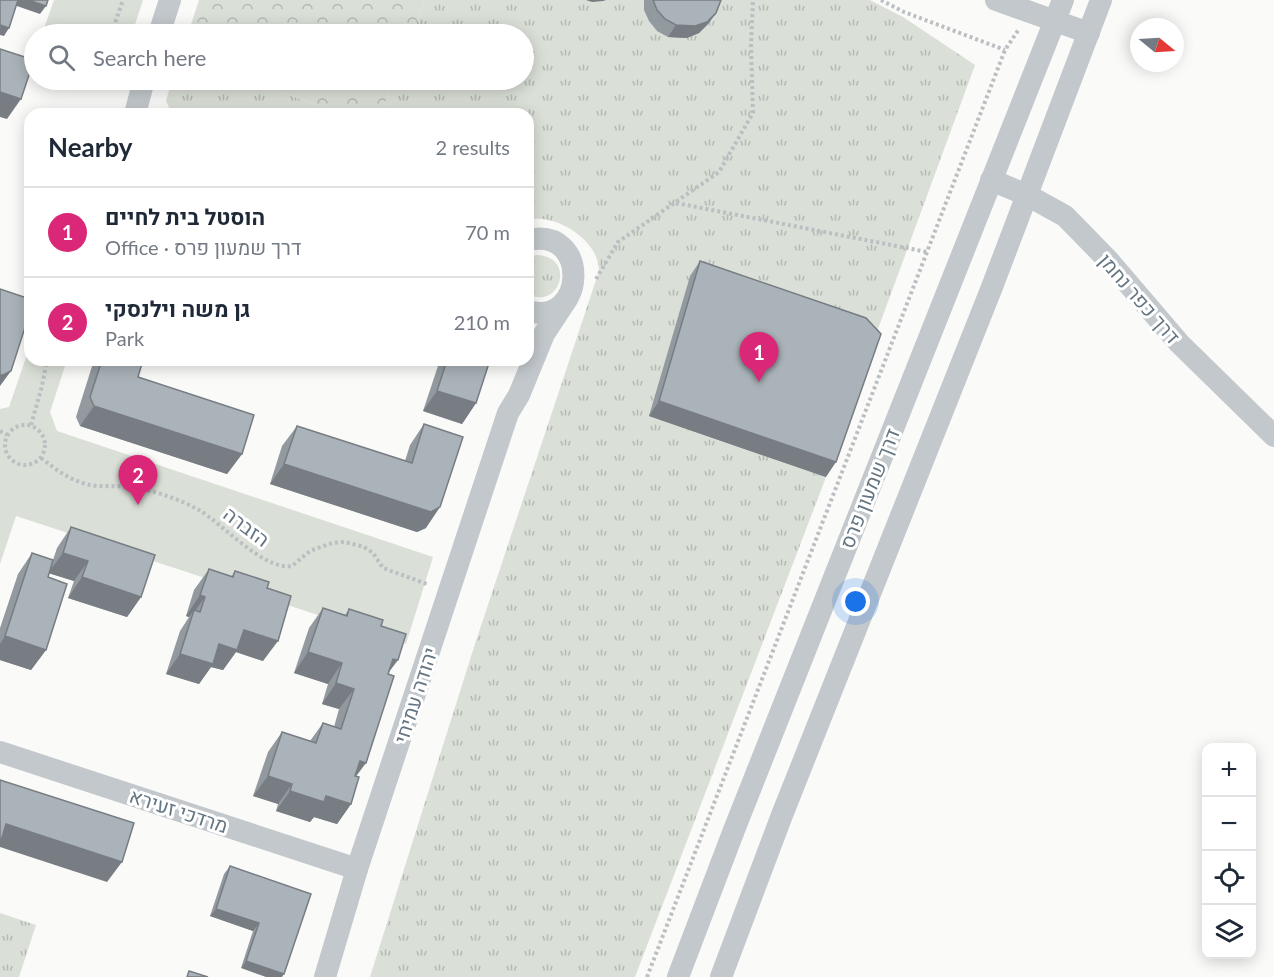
<!DOCTYPE html>
<html lang="en">
<head>
<meta charset="utf-8">
<style>
  :root { --surface:#fff; --page:#f6f6f7; --text:#1f2937; --muted:#747a83; --line:#e0e1e3; --accent:#db2777 }
  body { margin:0; font-family:Lato,Heebo,sans-serif; background:var(--page); color:var(--text) }
  .controls { position:absolute; right:18px; bottom:18px; display:grid; overflow:hidden; border-radius:12px; box-shadow:0 3px 15px #0003 }
  .controls button { width:54px; height:54px; display:grid; place-items:center; padding:0; border:0; border-bottom:2px solid var(--line); background:var(--surface); color:var(--text); font:30px sans-serif }
  .compass { position:absolute; left:1130px; top:18px; width:54px; height:54px; border-radius:50%; background:var(--surface); box-shadow:0 3px 15px #0003; rotate:108deg }
  .you { position:absolute; left:856px; top:602px; width:21px; height:21px; margin:-15px; border:4px solid #fff; border-radius:50%; background:#1a73e8; box-shadow:0 0 0 9px #1a73e833 }
  .badge { display:grid; place-items:center; width:39px; height:39px; border-radius:50%; background:var(--accent); color:#fff; font-size:20px; font-weight:700 }
  .pin { position:absolute; translate:-50% -50px; filter:drop-shadow(0 2px 3px #0008) }
  .pin::after { content:''; position:absolute; top:32px; width:21px; height:18px; background:inherit; clip-path:polygon(0 0,100% 0,50% 100%) }
  .list { margin:0; padding:0; list-style:none }
  h2 { display:flex; justify-content:space-between; align-items:center; height:78px; margin:0; padding:0 24px; font-size:26px }
  h2 small { font-size:20px; font-weight:400; color:var(--muted) }
  .list li { display:grid; grid-template-columns:39px 1fr auto; gap:18px; align-items:center; box-sizing:border-box; height:90px; padding:0 24px; border-top:2px solid var(--line) }
  .list b { display:block; font-size:22px; white-space:nowrap }
  .list p { margin:0; font-size:20px; white-space:nowrap; color:var(--muted) }
  .list em { font-size:20px; font-style:normal; color:var(--muted) }
  .icon { flex:none; width:33px; height:33px; fill:none; stroke:currentColor; stroke-width:2; stroke-linecap:round; stroke-linejoin:round }
  .map { position:relative; flex:none; width:1274px; height:977px; overflow:hidden }
  .search { position:absolute; background:var(--surface); box-shadow:0 3px 15px #0003; left:24px; top:24px; width:510px; height:66px; display:flex; align-items:center; gap:15px; box-sizing:border-box; padding:0 21px; border-radius:33px; color:var(--muted); font-size:22px }
  .panel { position:absolute; background:var(--surface); box-shadow:0 3px 15px #0003; left:24px; top:108px; width:510px; height:258px; border-radius:18px }
  .map>svg:first-child { display:block }
  .grass { fill:url(#grass-tufts) }
  .forest { fill:url(#forest-crowns) }
  .park { fill:#dadfd7 }
  .lines { fill:none; stroke-linecap:round; stroke-linejoin:round }
  .path { stroke:#bbbfc2; stroke-width:4; stroke-dasharray:3 3; stroke-linecap:butt }
  .minor { stroke:#c3c8cc; stroke-width:22 }
  .wall { fill:#929a9f }
  .shaded-wall { fill:#777d82 }
  .building { fill:#aab3b9; stroke:#777d82; stroke-width:1.5 }
  .labels { text-anchor:middle; dominant-baseline:central; stroke-width:6; stroke-linejoin:round; paint-order:stroke }
  .street-label { font-size:20px; fill:#657683; stroke:#fff }
</style>
</head>
<body>
<div class="map">
<svg width="1274" height="977" viewBox="0 0 1274 977">
  <defs>
    <pattern id="grass-tufts" width="24" height="20" patternUnits="userSpaceOnUse" patternTransform="scale(1.5)"><rect width="24" height="20" fill="#dadfd7"/><path d="M3 7l-1-3M5 7V3M7 7l1-3M15 17l-1-3M17 17v-4M19 17l1-3" fill="none" stroke="#b4b9b4"/></pattern>
    <pattern id="forest-crowns" width="20" height="18" patternUnits="userSpaceOnUse" patternTransform="scale(1.5)"><rect width="20" height="18" fill="#dadfd7"/><path d="M2 6a3 3 0 1 1 6 0M12 15a3 3 0 1 1 6 0" fill="none" stroke="#b4b9b4"/></pattern>
  </defs>
  <rect width="100%" height="100%" fill="#fafaf8"/>
  <g class="grass">
    <path d="M425 0H870L903 17 975 65 871 348 690 276 650 416 826 477 635 977H370L474 647 599 271C600 241 555 212 528 220V114H381L394 80H524V34H412Z"/>
    <polygon points="172,80 242,80 347,114 172,114 166,101"/>
    <path d="M536 255C577 256 560 311 528 294V258Z"/>
    <polygon points="0,913 36,925 19,977 0,977"/>
  </g>
  <g class="forest">
    <polygon points="199,0 425,0 412,34 188,34"/>
    <polygon points="242,80 394,80 381,114 347,114"/>
  </g>
  <g class="park">
    <polygon points="54,0 143,0 132,34 42,34"/>
    <polygon points="30,346 30,360 67,360 50,412 57,431 433,557 406,644 16,516 0,564 0,409 9,407"/>
  </g>
  <g class="lines">
    <g class="path">
      <polyline points="881,0 904,12 1005,50"/>
      <polyline points="114,34 115,23 123,0"/>
      <polyline points="676,203 927,252"/>
      <polyline points="596,279 618,242 719,172 753,113 751,45 753,0"/>
      <circle cx="25" cy="445" r="20"/>
      <polyline points="31,425 42,386 47,360"/>
      <polyline points="0,431 7,435"/>
      <path d="M41 458C53 467 65 477 80 482 94 488 110 485 125 487 151 489 177 498 199 510 223 524 264 571 292 566L310 551 332 543 345 542 364 547 373 553 383 568 427 584"/>
      <polyline points="647,977 1005,50 1019,29"/>
    </g>
    <g class="minor">
      <polyline points="996,0 1089,33"/>
      <polyline points="159,34 170,0"/>
      <polyline points="135,114 144,80"/>
      <polyline points="991,180 1027,195 1065,216 1108,260 1179,343 1274,436"/>
      <path d="M528 240C591 226 586 328 528 311"/>
      <polyline points="0,752 357,869"/>
      <polyline points="325,977 357,869 508,413 519,395 544,334 567,299"/>
      <polyline points="678,977 734,830 1063,0"/>
      <polyline points="721,977 782,815 992,287 1101,0"/>
    </g>
  </g>
  <g class="wall">
    <polygon points="644,0 721,0 716,13 708,24 699,33 687,38 668,37 657,31 649,21 644,10"/>
    <polygon points="700,261 826,477 649,416 690,276"/>
    <polygon points="94,360 143,360 138,377 242,454 227,474 80,426 76,417"/>
    <polygon points="440,360 490,360 476,403 462,424 423,411"/>
    <polygon points="424,424 426,528 417,532 270,484 282,446 297,426 405,461 410,445"/>
    <polygon points="71,527 141,597 127,617 68,598 74,581 49,573 48,577 46,650 31,670 0,660 0,628 18,574 32,553 53,560 57,548"/>
    <polygon points="209,569 231,577 235,571 267,588 263,661 236,652 223,670 211,667 199,684 166,674 180,631 189,617 186,616 194,590"/>
    <polygon points="323,608 345,615 349,609 381,626 389,673 356,776 351,804 337,824 314,817 310,822 276,811 278,804 253,796 268,752 282,732 310,741 323,723 334,727 339,709 322,704 328,684 294,673 309,628"/>
    <polygon points="230,866 311,894 241,968 253,931 210,916 224,874"/>
  </g>
  <g class="shaded-wall">
    <polygon points="17,0 28,0 46,6 40,14 14,5"/>
    <polygon points="586,0 606,0 603,1 592,2"/>
    <polygon points="716,13 708,24 699,33 687,38 668,37 676,25"/>
    <polygon points="0,25 9,28 4,36 0,35"/>
    <polygon points="0,92 21,99 7,119 0,117"/>
    <polygon points="11,371 0,386 0,375"/>
    <polygon points="437,391 476,403 462,424 423,411"/>
    <polygon points="659,401 836,462 826,477 649,416"/>
    <polygon points="94,406 242,454 227,474 80,426"/>
    <polygon points="284,464 440,507 426,528 417,532 270,484"/>
    <polygon points="63,553 88,561 74,581 48,573"/>
    <polygon points="82,577 141,597 127,617 68,598"/>
    <polygon points="200,595 205,597 193,614 194,610 189,617 186,616"/>
    <polygon points="244,630 278,641 263,661 236,652 223,670 211,667 199,684 166,674 180,654 219,644"/>
    <polygon points="5,636 46,650 31,670 0,660 0,644"/>
    <polygon points="308,652 342,663 328,684 294,673"/>
    <polygon points="393,659 398,660 383,680"/>
    <polygon points="336,683 354,689 339,709 322,704"/>
    <polygon points="360,761 366,763 351,783"/>
    <polygon points="268,776 292,784 278,804 253,796"/>
    <polygon points="290,791 326,796 351,804 337,824 314,817 310,822 276,811"/>
    <polygon points="6,824 122,862 107,882 0,847 0,833"/>
    <polygon points="216,909 259,923 253,931 210,916"/>
    <polygon points="246,961 284,974 282,977 266,977 241,968"/>
  </g>
  <g class="building">
    <polygon points="0,0 18,0 9,28 0,25"/>
    <polygon points="28,0 48,0 46,6"/>
    <polygon points="653,0 721,0 716,13 707,22 695,26 676,25 665,19 657,10"/>
    <polygon points="0,49 34,60 21,99 0,92"/>
    <polygon points="700,261 866,318 881,334 836,462 659,401"/>
    <polygon points="0,289 30,299 30,312 11,371 3,375 0,375"/>
    <polygon points="102,360 143,360 138,377 254,415 242,454 94,406 90,397"/>
    <polygon points="447,360 490,360 476,403 437,391"/>
    <polygon points="424,424 463,437 440,507 431,512 284,464 297,426 412,463"/>
    <polygon points="71,527 155,555 141,597 82,577 88,561 63,553"/>
    <polygon points="32,553 53,560 48,577 67,584 46,650 5,636"/>
    <polygon points="209,569 233,577 235,571 269,582 267,588 291,596 278,641 244,630 237,650 219,644 213,664 180,654 194,610 200,612 205,597 200,595"/>
    <polygon points="323,608 347,616 349,609 383,620 381,626 406,634 398,660 393,659 388,674 394,676 366,763 360,761 355,776 359,777 351,804 326,796 324,802 290,791 292,784 268,776 282,732 316,743 323,723 341,729 354,689 336,683 342,663 308,652"/>
    <polygon points="0,780 134,823 122,862 6,824 0,844"/>
    <polygon points="230,866 311,894 284,974 246,961 259,923 216,909"/>
    <polygon points="189,971 208,977 187,977"/>
  </g>
  <g class="labels">
    <g class="street-label">
      <text transform="translate(1140 298) rotate(49)">דרך כפר נחמן</text>
      <text transform="translate(869 488) rotate(-68)">דרך שמעון פרס</text>
      <text transform="translate(247 526) rotate(37)">הזברה</text>
      <text transform="translate(415 695) rotate(-72)">יהודה עמיחי</text>
      <text transform="translate(179 810) rotate(18)">מרדכי זעירא</text>
    </g>
  </g>
</svg>
<div class="controls">
<button>+</button>
<button>−</button>
<button><svg class="icon" aria-label="locate" viewBox="0 0 24 24"><circle cx="12" cy="12" r="6"/><path d="M12 2v4M12 18v4M2 12h4M18 12h4"/></svg></button>
<button><svg class="icon" aria-label="layers" viewBox="0 0 24 24"><path d="M12 4l9 5-9 5-9-5zM3 14l9 5 9-5"/></svg></button>
</div>
<svg class="compass" viewBox="-18 -18 36 36"><path d="M0-13l5 13h-10z" fill="#e53935"/><path d="M0 13l5-13h-10z" fill="#747a83"/></svg>
<div class="you"></div>
<div class="pin badge" style="left:759px;top:382px">1</div>
<div class="pin badge" style="left:138px;top:505px">2</div>
<div class="search"><svg class="icon" aria-label="search" viewBox="0 0 24 24"><circle cx="10" cy="10" r="6"/><path d="M15 15l6 6"/></svg>Search here</div>
<section class="panel">
<h2>Nearby<small>2 results</small></h2>
<ul class="list">
<li><span class="badge">1</span><div><b>הוסטל בית לחיים</b><p>Office · דרך שמעון פרס</p></div><em>70 m</em></li>
<li><span class="badge">2</span><div><b>גן משה וילנסקי</b><p>Park</p></div><em>210 m</em></li>
</ul>
</section>
</div>
</body>
</html>
